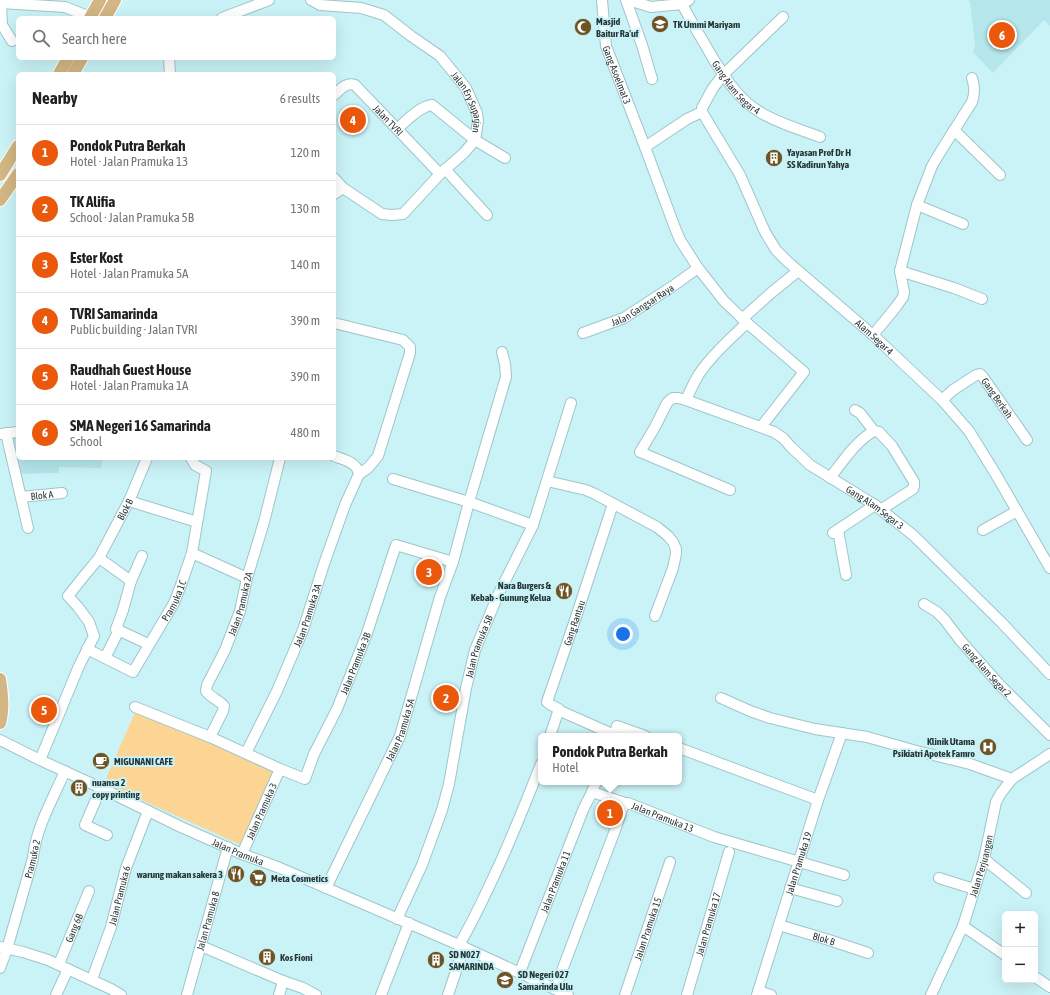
<!DOCTYPE html>
<html lang="en">
<head>
<meta charset="utf-8">
<style>
  :root { --surface:#fff; --page:#f6f6f6; --text:#202124; --muted:#757577; --line:#e0e0e0; --accent:#ea580c }
  body { margin:0; font-family:"Asap Condensed",sans-serif; background:var(--page); color:var(--text) }
  .controls { position:absolute; right:12px; bottom:12px; display:grid; overflow:hidden; border-radius:6px; box-shadow:0 4px 16px #0002 }
  .controls button { width:36px; height:36px; display:grid; place-items:center; padding:0; border:0; border-bottom:1px solid var(--line); background:var(--surface); color:var(--text); font:20px sans-serif }
  .you { position:absolute; left:623px; top:634px; width:14px; height:14px; margin:-10px; border:3px solid #fff; border-radius:50%; background:#1a73e8; box-shadow:0 0 0 6px #1a73e833 }
  .badge { display:grid; place-items:center; width:26px; height:26px; border-radius:50%; background:var(--accent); color:#fff; font-size:13px; font-weight:700 }
  .pin { position:absolute; translate:-50% -50%; border:2px solid #fff; box-shadow:0 1px 4px #0006 }
  .popup { position:absolute; left:538px; top:733px; width:144px; height:52px; box-sizing:border-box; display:grid; place-content:center; border-radius:6px; background:var(--surface); filter:drop-shadow(0 1px 3px #0005); font-size:13px; white-space:nowrap; color:var(--muted) }
  .popup b { font-size:15px; color:var(--text) }
  .popup::after { content:''; position:absolute; left:50%; top:100%; margin-left:-8px; border:8px solid transparent; border-top-color:var(--surface) }
  .list { margin:0; padding:0; list-style:none }
  h2 { display:flex; justify-content:space-between; align-items:center; height:52px; margin:0; padding:0 16px; font-size:17px }
  h2 small { font-size:13px; font-weight:400; color:var(--muted) }
  .list li { display:grid; grid-template-columns:26px 1fr auto; gap:12px; align-items:center; box-sizing:border-box; height:56px; padding:0 16px; border-top:1px solid var(--line) }
  .list b { display:block; font-size:15px; white-space:nowrap }
  .list p { margin:0; font-size:13px; white-space:nowrap; color:var(--muted) }
  .list em { font-size:13px; font-style:normal; color:var(--muted) }
  .icon { flex:none; width:22px; height:22px; fill:none; stroke:currentColor; stroke-width:2; stroke-linecap:round; stroke-linejoin:round }
  .map { position:relative; flex:none; width:1050px; height:995px; overflow:hidden }
  .search { position:absolute; background:var(--surface); box-shadow:0 4px 16px #0002; left:16px; top:16px; width:320px; height:44px; display:flex; align-items:center; gap:10px; box-sizing:border-box; padding:0 14px; border-radius:6px; color:var(--muted); font-size:15px }
  .panel { position:absolute; background:var(--surface); box-shadow:0 4px 16px #0002; left:16px; top:72px; width:320px; height:388px; border-radius:6px }
  .map>svg:first-child { display:block }
  .built { fill:#b4e6eb }
  .green { fill:#fcd595 }
  .lines { fill:none; stroke-linecap:round; stroke-linejoin:round }
  .minor-casing { stroke:#9ec5ca; stroke-width:12 }
  .major-casing { stroke:#fff; stroke-width:14 }
  .minor { stroke:#fff; stroke-width:10 }
  .major { stroke:#d2b683; stroke-width:12 }
  .labels { text-anchor:middle; dominant-baseline:central; stroke-width:4; stroke-linejoin:round; paint-order:stroke }
  .poi-label { font-size:10px; font-weight:bold; fill:#263637; stroke:#caf3f7; text-anchor:start }
  .street-label { font-size:10px; fill:#263637; stroke:#caf3f7 }
</style>
</head>
<body>
<div class="map">
<svg width="1050" height="995" viewBox="0 0 1050 995">
  <rect width="100%" height="100%" fill="#caf3f7"/>
  <g class="built">
    <polygon points="968,0 1050,0 1050,26 1044,20 993,73 973,52 975,44 970,2"/>
    <polygon points="18,434 18,458 103,458 101,468 59,467 59,473 18,474 8,435"/>
  </g>
  <polygon class="green" points="136,710 278,773 250,849 104,783"/>
  <g class="lines">
    <defs>
      <g id="minor">
        <path id="s1" d="M311 0 320 5 361 8 384 15 411 36 440 56 466 88 477 113 478 121 475 140 464 153 440 174 403 214 392 215 382 214 343 188 334 194"/>
        <path id="s2" d="M602 0 606 46 645 147 675 228 680 240 698 268 724 301 747 323 804 372 761 427"/>
        <polyline points="626,0 642,45 652,79"/>
        <polyline points="628,0 651,7 682,4 689,0"/>
        <polyline points="0,3 65,7 90,17"/>
        <polyline points="1,3 2,25 12,41"/>
        <path id="s3" d="M682 4C692 23 703 41 714 60 727 80 739 100 760 112 777 123 802 130 820 137"/>
        <path id="s4" d="M783 17 723 75 713 88 702 108V112L740 175 765 232 776 250 788 262 873 335 942 400 969 431 995 473 1050 568"/>
        <polyline points="222,18 269,0"/>
        <polyline points="169,58 170,74"/>
        <path id="s5" d="M334 95C341 89 346 82 355 85L440 174"/>
        <path d="M397 129C406 121 420 106 432 105L475 140 505 158"/>
        <polyline points="954,130 1000,175"/>
        <polyline points="645,147 687,119 702,112"/>
        <polyline points="445,169 487,215"/>
        <polyline points="334,178 343,188"/>
        <polyline points="917,205 963,224"/>
        <polyline points="900,271 954,288 982,299"/>
        <polyline points="742,319 771,293 798,271"/>
        <polyline points="334,323 403,340 410,347 410,353 378,456 368,468 359,474"/>
        <path id="s6" d="M583 333 624 318 673 286 698 268"/>
        <path d="M873 335 896 307 903 297 904 292 900 271 917 205 932 166 944 146 972 102C975 93 975 87 972 78"/>
        <path d="M686 400C690 391 694 382 699 374 712 355 730 339 747 323"/>
        <path id="s7" d="M942 400 953 390 976 375 980 374 983 377 1027 440"/>
        <polyline points="855,410 860,413 874,431 879,432 892,446 914,482 914,486 913,489 882,509"/>
        <polyline points="6,433 28,528"/>
        <polyline points="0,434 18,432"/>
        <path d="M334 456C344 460 357 462 359 474"/>
        <path d="M830 478C843 461 856 441 874 431"/>
        <polyline points="393,479 469,502 533,525"/>
        <polyline points="547,481 586,490 595,494 657,527 668,536 673,542 676,549 676,554 673,568 655,616"/>
        <path id="s8" d="M730 490 640 452 655 427 667 403 670 400 673 398H678L686 400 774 432 783 438 791 447 810 465 875 505 913 535 1001 622 1050 674"/>
        <path id="s9" d="M21 497 62 493"/>
        <polyline points="129,501 197,522"/>
        <polyline points="838,530 846,575"/>
        <polyline points="983,530 1017,511"/>
        <polyline points="833,533 875,505"/>
        <polyline points="192,553 247,578"/>
        <polyline points="142,556 131,581 123,610 116,629 148,644"/>
        <polyline points="99,558 131,581"/>
        <path id="s10" d="M924 604 937 612 944 619 960 640 999 684 1050 735"/>
        <path id="s11" d="M87 649 133 672 174 603 181 585 192 553 206 471 195 465 191 458"/>
        <polyline points="105,658 119,630"/>
        <polyline points="721,698 750,711 770,718 815,729 867,737 913,750 970,764 1012,779"/>
        <path id="s12" d="M135 707 210 737 280 769 305 779 314 754 337 709 366 636 396 545 453 562"/>
        <polyline points="558,710 610,733 613,736"/>
        <path id="s13" d="M550 736 559 709 551 705 547 702 548 699 575 620 613 504"/>
        <polyline points="614,736 617,726 645,736"/>
        <path id="s14" d="M210 737 223 711 224 706C219 700 211 698 206 691L207 685 225 650 240 611 247 578 264 522 280 458"/>
        <path id="s15" d="M0 740 40 760 99 787 181 827 242 854 280 868 459 945 568 995"/>
        <polyline points="679,748 818,800"/>
        <path id="s16" d="M246 753 277 691 303 630 324 564 345 505 359 474"/>
        <path id="s17" d="M40 760 79 666 94 636 89 622 78 607 68 596 84 576 99 558 129 501 147 458"/>
        <polyline points="101,788 85,825 107,835"/>
        <polyline points="592,792 625,803"/>
        <path id="s18" d="M242 854 280 769"/>
        <polyline points="984,859 1026,893"/>
        <polyline points="939,878 974,889"/>
        <path id="s19" d="M326 888 400 736 440 597 453 562 469 502 506 377 505 364 502 352"/>
        <polyline points="790,888 837,901"/>
        <path id="s20" d="M397 919 422 865 442 810 449 784 466 688 475 650 498 595 533 525 571 403"/>
        <path id="s21" d="M779 925 829 940 868 953"/>
        <polyline points="963,926 1005,955"/>
        <path d="M459 945C475 918 487 891 500 863 515 830 528 797 541 764"/>
        <polyline points="201,946 283,981 303,988 316,995"/>
        <polyline points="0,947 23,952 48,960 111,989 121,995"/>
        <path id="s22" d="M59 964 89 891"/>
        <path id="s23" d="M0 968 7 949 33 858C36 827 53 799 65 771"/>
        <path id="s24" d="M520 972 583 810 592 792 596 782"/>
        <polyline points="1035,977 1050,987"/>
        <path id="s25" d="M92 979 111 927 126 868 148 811"/>
        <path id="s26" d="M555 989 614 833 624 804 628 803 714 837 844 875"/>
        <polyline points="758,991 771,995"/>
        <polyline points="56,995 68,969"/>
        <path id="s27" d="M187 995 228 847"/>
        <polyline points="279,995 283,981"/>
        <polyline points="381,995 409,923"/>
        <polyline points="448,995 464,947"/>
        <path id="s28" d="M625 995 670 862"/>
        <path id="s29" d="M687 995 729 852"/>
        <path id="s30" d="M757 995 818 800 842 733"/>
        <path id="s31" d="M931 995 963 926 984 859 996 802 1001 793 1012 779 1050 754"/>
      </g>
      <g id="major">
        <polyline points="90,18 100,0"/>
        <polyline points="105,18 115,0"/>
        <polyline points="59,74 68,58"/>
        <polyline points="73,74 82,58"/>
        <polyline points="0,175 18,146"/>
        <polyline points="0,200 18,174"/>
        <path d="M0 679C2 693 4 709 0 723"/>
      </g>
    </defs>
    <use href="#minor" class="minor-casing"/>
    <use href="#major" class="major-casing"/>
    <use href="#minor" class="minor"/>
    <use href="#major" class="major"/>
  </g>
  <defs>
    <symbol id="school-disc" viewBox="-11 -11 22 22"><circle r="9.5" fill="#6e5325" stroke="#caf3f7"/><path d="M0-5L7-2L0 1L-7-2ZM-4 1L0 2.5L4 1V4Q0 6-4 4Z" fill="#fff"/></symbol>
    <symbol id="mosque-disc" viewBox="-11 -11 22 22"><circle r="9.5" fill="#6e5325" stroke="#caf3f7"/><path d="M3.5-4.9A6 6 0 1 0 3.5 4.9A5 5 0 1 1 3.5-4.9Z" fill="#fff"/></symbol>
    <symbol id="building-disc" viewBox="-11 -11 22 22"><circle r="9.5" fill="#6e5325" stroke="#caf3f7"/><path d="M-4-6H4V6H1V3H-1V6H-4ZM-2.5-4.3h1.7v1.8h-1.7ZM.8-4.3h1.7v1.8H.8ZM-2.5-1h1.7V.8h-1.7ZM.8-1h1.7V.8H.8Z" fill="#fff"/></symbol>
    <symbol id="restaurant-disc" viewBox="-11 -11 22 22"><circle r="9.5" fill="#6e5325" stroke="#caf3f7"/><path d="M-5-6h1v4h1v-4h1v4h1v-4h1v5L-1.5 .5V6h-2V.5L-5-1ZM5-6V6H3V1.5H1.5Q1.5-4 5-6Z" fill="#fff"/></symbol>
    <symbol id="hospital-disc" viewBox="-11 -11 22 22"><circle r="9.5" fill="#6e5325" stroke="#caf3f7"/><path d="M-5-5h3v3.5h4V-5h3V5h-3V1.5h-4V5h-3Z" fill="#fff"/></symbol>
    <symbol id="cafe-disc" viewBox="-11 -11 22 22"><circle r="9.5" fill="#6e5325" stroke="#caf3f7"/><path d="M-5.5-4.5H6V0H3Q3 3.5 0 3.5H-2.5Q-5.5 3.5-5.5 0ZM3-3.2v2h1.7v-2ZM-6 4.5H4V6H-6Z" fill="#fff"/></symbol>
    <symbol id="supermarket-disc" viewBox="-11 -11 22 22"><circle r="9.5" fill="#6e5325" stroke="#caf3f7"/><path d="M-6-5.5h2.5l.6 2H6L4.5 2H-2.5L-4.4-4H-6ZM-1.5 3.2a1.3 1.3 0 1 0 .1 0ZM3 3.2a1.3 1.3 0 1 0 .1 0Z" fill="#fff"/></symbol>
  </defs>
  <g fill-rule="evenodd">
    <use href="#school-disc" x="650" y="14" width="20" height="20"/>
    <use href="#mosque-disc" x="573" y="17" width="20" height="20"/>
    <use href="#building-disc" x="764" y="148" width="20" height="20"/>
    <use href="#restaurant-disc" x="554" y="581" width="20" height="20"/>
    <use href="#hospital-disc" x="978" y="737" width="20" height="20"/>
    <use href="#cafe-disc" x="91" y="751" width="20" height="20"/>
    <use href="#building-disc" x="69" y="778" width="20" height="20"/>
    <use href="#restaurant-disc" x="226" y="864" width="20" height="20"/>
    <use href="#supermarket-disc" x="248" y="868" width="20" height="20"/>
    <use href="#building-disc" x="257" y="947" width="20" height="20"/>
    <use href="#building-disc" x="426" y="950" width="20" height="20"/>
    <use href="#school-disc" x="495" y="970" width="20" height="20"/>
  </g>
  <g class="labels">
    <g class="poi-label">
      <text x="596" y="21">Masjid<tspan x="596" dy="12">Baitur Ra'uf</tspan></text>
      <text x="673" y="24">TK Ummi Mariyam</text>
      <text x="787" y="152">Yayasan Prof Dr H<tspan x="787" dy="12">SS Kadirun Yahya</tspan></text>
      <text x="551" y="585" text-anchor="end">Nara Burgers &amp;<tspan x="551" dy="12">Kebab - Gunung Kelua</tspan></text>
      <text x="975" y="741" text-anchor="end">Klinik Utama<tspan x="975" dy="12">Psikiatri Apotek Famro</tspan></text>
      <text x="114" y="761">MIGUNANI CAFE</text>
      <text x="92" y="782">nuansa 2<tspan x="92" dy="12">copy printing</tspan></text>
      <text x="223" y="874" text-anchor="end">warung makan sakera 3</text>
      <text x="271" y="878">Meta Cosmetics</text>
      <text x="449" y="954">SD N027<tspan x="449" dy="12">SAMARINDA</tspan></text>
      <text x="280" y="957">Kos Fioni</text>
      <text x="518" y="974">SD Negeri 027<tspan x="518" dy="12">Samarinda Ulu</tspan></text>
    </g>
    <g class="street-label">
      <text stroke="none"><textPath href="#s2" startOffset="77">Gang Asoelmat 3</textPath></text>
      <text stroke="none"><textPath href="#s3" startOffset="100">Gang Alam Segar 4</textPath></text>
      <text stroke="none"><textPath href="#s1" startOffset="200">Jalan Ery Suparjan</textPath></text>
      <text stroke="none"><textPath href="#s5" startOffset="73">Jalan TVRI</textPath></text>
      <text stroke="none"><textPath href="#s6" startOffset="66">Jalan Gangsar Raya</textPath></text>
      <text stroke="none"><textPath href="#s4" startOffset="415">Alam Segar 4</textPath></text>
      <text stroke="none"><textPath href="#s7" startOffset="76">Gang Berkah</textPath></text>
      <text stroke="none"><textPath href="#s9" startOffset="21">Blok A</textPath></text>
      <text stroke="none"><textPath href="#s8" startOffset="395">Gang Alam Segar 3</textPath></text>
      <text stroke="none"><textPath href="#s17" startOffset="288">Blok B</textPath></text>
      <text stroke="none"><textPath href="#s11" startOffset="134">Pramuka 1C</textPath></text>
      <text stroke="none"><textPath href="#s14" startOffset="152">Jalan Pramuka 2A</textPath></text>
      <text stroke="none"><textPath href="#s16" startOffset="151">Jalan Pramuka 3A</textPath></text>
      <text stroke="none"><textPath href="#s13" startOffset="126">Gang Rantau</textPath></text>
      <text stroke="none"><textPath href="#s20" startOffset="286">Jalan Pramuka 5B</textPath></text>
      <text stroke="none"><textPath href="#s12" startOffset="311">Jalan Pramuka 3B</textPath></text>
      <text stroke="none"><textPath href="#s10" startOffset="92">Gang Alam Segar 2</textPath></text>
      <text stroke="none"><textPath href="#s19" startOffset="175">Jalan Pramuka 5A</textPath></text>
      <text stroke="none"><textPath href="#s18" startOffset="47">Jalan Pramuka 3</textPath></text>
      <text stroke="none"><textPath href="#s26" startOffset="239">Jalan Pramuka 13</textPath></text>
      <text stroke="none"><textPath href="#s15" startOffset="263">Jalan Pramuka</textPath></text>
      <text stroke="none"><textPath href="#s23" startOffset="114">Pramuka 2</textPath></text>
      <text stroke="none"><textPath href="#s30" startOffset="138">Jalan Pramuka 19</textPath></text>
      <text stroke="none"><textPath href="#s31" startOffset="139">Jalan Perjuangan</textPath></text>
      <text stroke="none"><textPath href="#s24" startOffset="97">Jalan Pramuka 11</textPath></text>
      <text stroke="none"><textPath href="#s25" startOffset="88">Jalan Pramuka 6</textPath></text>
      <text stroke="none"><textPath href="#s27" startOffset="77">Jalan Pramuka 8</textPath></text>
      <text stroke="none"><textPath href="#s29" startOffset="74">Jalan Pramuka 17</textPath></text>
      <text stroke="none"><textPath href="#s22" startOffset="39">Gang 6B</textPath></text>
      <text stroke="none"><textPath href="#s28" startOffset="70">Jalan Pramuka 15</textPath></text>
      <text stroke="none"><textPath href="#s21" startOffset="47">Blok B</textPath></text>
    </g>
  </g>
</svg>
<div class="controls">
<button>+</button>
<button>−</button>
</div>
<div class="you"></div>
<div class="pin badge" style="left:610px;top:813px">1</div>
<div class="popup"><b>Pondok Putra Berkah</b>Hotel</div>
<div class="pin badge" style="left:446px;top:698px">2</div>
<div class="pin badge" style="left:429px;top:572px">3</div>
<div class="pin badge" style="left:353px;top:120px">4</div>
<div class="pin badge" style="left:44px;top:710px">5</div>
<div class="pin badge" style="left:1002px;top:35px">6</div>
<div class="search"><svg class="icon" aria-label="search" viewBox="0 0 24 24"><circle cx="10" cy="10" r="6"/><path d="M15 15l6 6"/></svg>Search here</div>
<section class="panel">
<h2>Nearby<small>6 results</small></h2>
<ul class="list">
<li><span class="badge">1</span><div><b>Pondok Putra Berkah</b><p>Hotel · Jalan Pramuka 13</p></div><em>120 m</em></li>
<li><span class="badge">2</span><div><b>TK Alifia</b><p>School · Jalan Pramuka 5B</p></div><em>130 m</em></li>
<li><span class="badge">3</span><div><b>Ester Kost</b><p>Hotel · Jalan Pramuka 5A</p></div><em>140 m</em></li>
<li><span class="badge">4</span><div><b>TVRI Samarinda</b><p>Public building · Jalan TVRI</p></div><em>390 m</em></li>
<li><span class="badge">5</span><div><b>Raudhah Guest House</b><p>Hotel · Jalan Pramuka 1A</p></div><em>390 m</em></li>
<li><span class="badge">6</span><div><b>SMA Negeri 16 Samarinda</b><p>School</p></div><em>480 m</em></li>
</ul>
</section>
</div>
</body>
</html>
